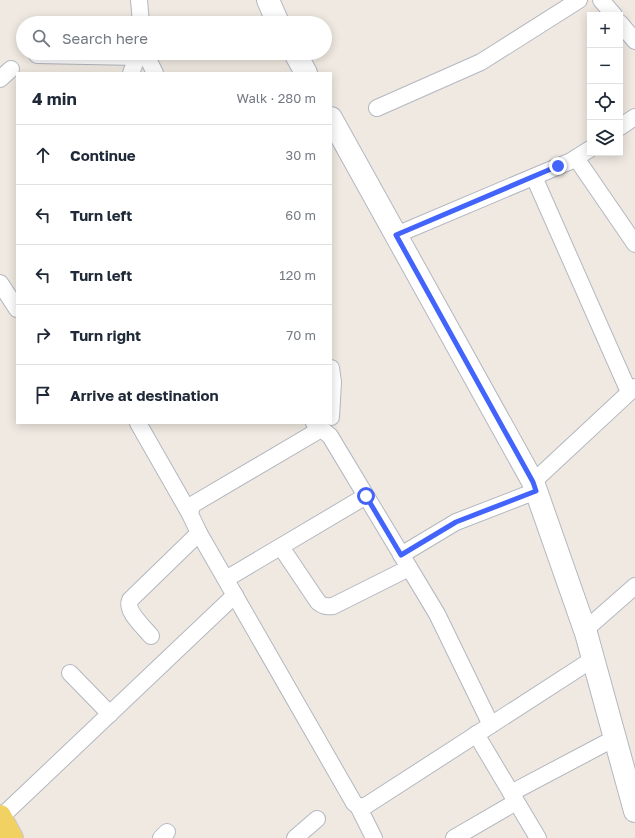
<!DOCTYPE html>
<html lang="en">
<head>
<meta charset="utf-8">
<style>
  :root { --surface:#fff; --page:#f2f2f3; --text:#1f2937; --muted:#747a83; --line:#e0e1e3 }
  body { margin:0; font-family:"Golos Text",sans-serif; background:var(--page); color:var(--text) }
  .controls { position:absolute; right:12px; top:12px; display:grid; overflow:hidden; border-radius:0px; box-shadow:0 2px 10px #0003 }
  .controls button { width:36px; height:36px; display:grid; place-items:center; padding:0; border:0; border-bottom:1px solid var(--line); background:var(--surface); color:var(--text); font:20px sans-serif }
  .stop { position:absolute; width:12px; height:12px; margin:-9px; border:3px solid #4264fb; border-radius:50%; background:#fff }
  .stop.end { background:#4264fb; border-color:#fff; box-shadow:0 1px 4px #0008 }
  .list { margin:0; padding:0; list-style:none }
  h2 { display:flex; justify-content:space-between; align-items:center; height:52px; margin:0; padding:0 16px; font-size:17px }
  h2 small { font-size:13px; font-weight:400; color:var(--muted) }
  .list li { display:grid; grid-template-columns:26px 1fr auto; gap:12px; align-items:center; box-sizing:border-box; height:60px; padding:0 16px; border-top:1px solid var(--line) }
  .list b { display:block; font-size:15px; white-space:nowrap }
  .list em { font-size:13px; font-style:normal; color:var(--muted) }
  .icon { flex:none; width:22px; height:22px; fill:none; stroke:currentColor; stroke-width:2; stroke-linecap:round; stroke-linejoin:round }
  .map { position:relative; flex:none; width:635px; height:838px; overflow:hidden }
  .search { position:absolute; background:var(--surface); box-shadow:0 2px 10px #0003; left:16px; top:16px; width:316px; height:44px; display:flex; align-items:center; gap:10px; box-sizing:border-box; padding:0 14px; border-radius:22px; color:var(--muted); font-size:15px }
  .panel { position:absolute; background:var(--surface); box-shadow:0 2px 10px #0003; left:16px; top:72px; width:316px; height:352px; border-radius:0px }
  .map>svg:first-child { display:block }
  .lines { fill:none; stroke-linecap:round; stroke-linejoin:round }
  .street-casing { stroke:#b4b7c1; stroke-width:18 }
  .secondary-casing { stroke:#b4b7c1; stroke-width:24 }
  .primary-casing { stroke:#c9c9c9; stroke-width:24 }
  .street { stroke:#fff; stroke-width:16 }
  .secondary { stroke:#fff; stroke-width:22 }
  .primary { stroke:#f2d163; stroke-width:22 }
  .route { stroke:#4264fb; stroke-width:5 }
</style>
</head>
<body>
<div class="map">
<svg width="635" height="838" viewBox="0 0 635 838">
  <rect width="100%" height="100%" fill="#efe9e1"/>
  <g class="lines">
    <defs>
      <g id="street">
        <polyline points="139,0 141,23"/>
        <polyline points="601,0 614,15"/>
        <polyline points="620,23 635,41"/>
        <polyline points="145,53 155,73"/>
        <polyline points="37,55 137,57"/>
        <polyline points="131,73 139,53"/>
        <polyline points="0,79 11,69"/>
        <polyline points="377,108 481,62 579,0"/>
        <polyline points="620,127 635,117"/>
        <polyline points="576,158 635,244"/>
        <polyline points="534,177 629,392"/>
        <polyline points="396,235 571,161 590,149"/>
        <polyline points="0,283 17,309"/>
        <polyline points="331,368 333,382 331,417"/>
        <polyline points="138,423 190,514"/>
        <polyline points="314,423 330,436 437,614 491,725"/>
        <path d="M321 429 192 505 190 514 199 533 354 803C359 807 361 807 367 805L593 659"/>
        <polyline points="533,482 635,387"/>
        <path d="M281 547 318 602C323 606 326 607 333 606L409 568"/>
        <polyline points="401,555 456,522 536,491"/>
        <polyline points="226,579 366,496"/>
        <polyline points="585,630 635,586"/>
        <path d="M151 636C144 627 125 611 130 600L199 533"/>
        <polyline points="70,673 110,714"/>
        <polyline points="476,734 538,838"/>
        <polyline points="511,793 615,738"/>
        <polyline points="358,806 374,838"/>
        <polyline points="0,818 235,595"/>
        <polyline points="161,838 167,832"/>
        <polyline points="295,838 317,819"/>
        <polyline points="454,838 516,802"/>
      </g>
      <g id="secondary">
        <polyline points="268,0 278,23"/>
        <polyline points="295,53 306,73"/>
        <polyline points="331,118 533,482 586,633 635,811"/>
      </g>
      <polyline id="primary" points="0,816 12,838"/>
    </defs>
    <use href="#street" class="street-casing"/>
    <use href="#secondary" class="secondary-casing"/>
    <use href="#primary" class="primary-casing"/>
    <use href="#street" class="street"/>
    <use href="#secondary" class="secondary"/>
    <use href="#primary" class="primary"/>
  </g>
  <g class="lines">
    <polyline class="route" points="366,496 401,555 456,522 536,491 533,482 396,235 558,166"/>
  </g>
</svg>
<div class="controls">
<button>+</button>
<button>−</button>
<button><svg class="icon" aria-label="locate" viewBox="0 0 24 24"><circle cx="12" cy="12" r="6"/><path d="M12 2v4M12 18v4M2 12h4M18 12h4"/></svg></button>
<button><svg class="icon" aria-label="layers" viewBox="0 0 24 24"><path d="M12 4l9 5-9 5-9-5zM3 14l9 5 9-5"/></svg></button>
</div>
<div class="stop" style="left:366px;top:496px"></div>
<div class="stop end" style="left:558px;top:166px"></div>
<div class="search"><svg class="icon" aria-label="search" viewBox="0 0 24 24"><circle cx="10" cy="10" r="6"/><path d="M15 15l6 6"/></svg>Search here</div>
<section class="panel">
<h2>4 min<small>Walk · 280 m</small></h2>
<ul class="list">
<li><svg class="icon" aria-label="ahead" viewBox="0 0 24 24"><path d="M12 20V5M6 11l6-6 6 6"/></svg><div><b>Continue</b></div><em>30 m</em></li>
<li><svg class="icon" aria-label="left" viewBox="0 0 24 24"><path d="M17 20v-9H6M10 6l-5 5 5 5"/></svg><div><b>Turn left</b></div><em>60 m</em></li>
<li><svg class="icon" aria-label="left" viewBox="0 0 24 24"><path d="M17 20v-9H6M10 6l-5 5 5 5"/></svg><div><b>Turn left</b></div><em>120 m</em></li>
<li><svg class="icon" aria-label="right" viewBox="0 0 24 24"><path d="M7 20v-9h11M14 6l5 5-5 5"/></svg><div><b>Turn right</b></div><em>70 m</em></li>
<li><svg class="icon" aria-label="arrive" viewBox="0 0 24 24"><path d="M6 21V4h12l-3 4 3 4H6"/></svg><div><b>Arrive at destination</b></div></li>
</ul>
</section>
</div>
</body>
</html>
